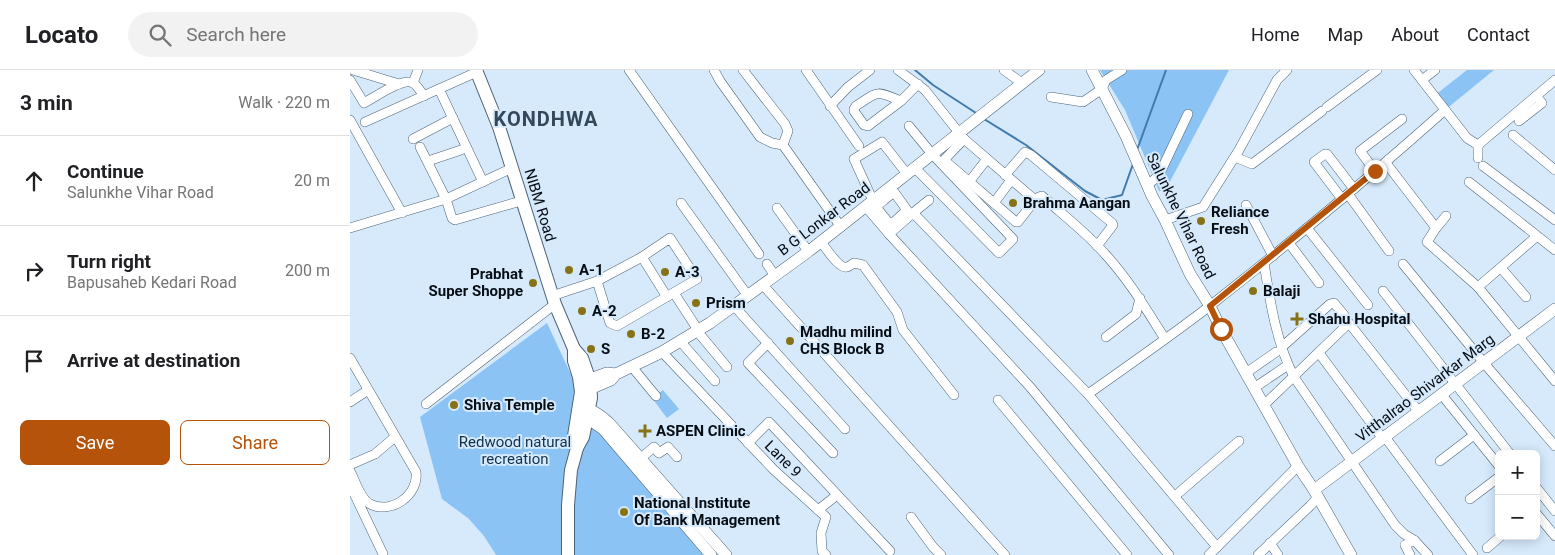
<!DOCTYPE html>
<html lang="en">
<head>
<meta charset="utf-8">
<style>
  :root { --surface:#fff; --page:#f2f2f2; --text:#202124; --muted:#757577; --line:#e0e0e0; --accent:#b45309 }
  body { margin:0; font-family:Roboto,sans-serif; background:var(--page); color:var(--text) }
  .controls { position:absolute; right:15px; bottom:15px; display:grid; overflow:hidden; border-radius:8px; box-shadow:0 2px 12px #0003 }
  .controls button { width:45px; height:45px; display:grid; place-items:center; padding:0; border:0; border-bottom:1px solid var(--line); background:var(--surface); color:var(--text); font:25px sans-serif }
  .stop { position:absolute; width:15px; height:15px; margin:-11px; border:4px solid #b45309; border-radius:50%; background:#fff }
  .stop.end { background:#b45309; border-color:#fff; box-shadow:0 1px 5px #0008 }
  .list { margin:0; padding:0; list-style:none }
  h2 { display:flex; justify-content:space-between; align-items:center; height:65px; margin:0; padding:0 20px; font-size:21px }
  h2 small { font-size:16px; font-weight:400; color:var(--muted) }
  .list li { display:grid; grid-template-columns:32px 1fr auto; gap:15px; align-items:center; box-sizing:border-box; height:90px; padding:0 20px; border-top:1px solid var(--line) }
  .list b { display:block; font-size:19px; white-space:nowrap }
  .list p { margin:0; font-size:16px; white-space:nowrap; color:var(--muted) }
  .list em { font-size:16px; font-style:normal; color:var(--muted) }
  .actions { display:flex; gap:10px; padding:15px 20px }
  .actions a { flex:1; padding:11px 0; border:1px solid var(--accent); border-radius:8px; text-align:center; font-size:18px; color:var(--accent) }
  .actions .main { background:var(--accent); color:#fff }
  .icon { flex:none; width:28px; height:28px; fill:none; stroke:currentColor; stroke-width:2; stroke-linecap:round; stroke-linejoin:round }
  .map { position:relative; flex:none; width:1205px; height:485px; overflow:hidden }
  header { display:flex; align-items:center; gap:30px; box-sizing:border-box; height:70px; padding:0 25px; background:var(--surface); border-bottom:1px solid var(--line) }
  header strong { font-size:24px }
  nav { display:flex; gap:28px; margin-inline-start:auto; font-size:18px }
  .search { width:350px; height:45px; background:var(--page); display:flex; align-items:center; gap:12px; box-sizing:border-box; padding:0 18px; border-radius:28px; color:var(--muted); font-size:19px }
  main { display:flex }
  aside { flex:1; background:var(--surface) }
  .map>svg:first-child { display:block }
  .green { fill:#8bc3f4 }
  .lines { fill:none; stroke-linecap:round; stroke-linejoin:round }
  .stream { stroke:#417bad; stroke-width:2 }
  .minor-casing { stroke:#4d6376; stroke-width:10 }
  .tertiary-casing { stroke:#4d6376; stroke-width:12 }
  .secondary-casing { stroke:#4d6376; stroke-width:14 }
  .minor { stroke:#fff; stroke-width:9 }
  .tertiary { stroke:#fff; stroke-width:11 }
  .secondary { stroke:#fff; stroke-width:12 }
  .route { stroke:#b45309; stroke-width:6 }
  .poi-dot { fill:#877315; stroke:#d6eafc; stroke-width:2 }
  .labels { text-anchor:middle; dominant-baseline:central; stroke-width:4; stroke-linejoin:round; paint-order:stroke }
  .poi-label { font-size:15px; font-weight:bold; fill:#050c13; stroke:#d6eafc; text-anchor:start }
  .street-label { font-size:15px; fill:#050c13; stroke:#d6eafc }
  .park-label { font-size:15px; fill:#10324d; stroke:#d6eafc }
  .district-label { font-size:20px; font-weight:bold; letter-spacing:1px; fill:#34485b; stroke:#d6eafc }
</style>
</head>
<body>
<header>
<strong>Locato</strong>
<div class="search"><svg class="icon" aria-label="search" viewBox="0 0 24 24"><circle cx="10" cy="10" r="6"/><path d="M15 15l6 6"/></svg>Search here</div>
<nav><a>Home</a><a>Map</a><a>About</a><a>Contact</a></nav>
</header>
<main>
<aside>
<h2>3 min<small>Walk · 220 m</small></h2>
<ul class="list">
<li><svg class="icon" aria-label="ahead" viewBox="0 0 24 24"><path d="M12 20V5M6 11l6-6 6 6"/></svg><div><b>Continue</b><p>Salunkhe Vihar Road</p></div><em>20 m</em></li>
<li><svg class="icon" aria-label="right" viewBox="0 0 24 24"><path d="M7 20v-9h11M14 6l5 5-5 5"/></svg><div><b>Turn right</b><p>Bapusaheb Kedari Road</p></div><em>200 m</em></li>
<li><svg class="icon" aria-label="arrive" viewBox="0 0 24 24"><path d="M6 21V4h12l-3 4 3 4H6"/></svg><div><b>Arrive at destination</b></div></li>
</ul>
<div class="actions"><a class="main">Save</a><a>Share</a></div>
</aside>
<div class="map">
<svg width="1205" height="485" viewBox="0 0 1205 485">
  <rect width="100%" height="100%" fill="#d6eafc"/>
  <g class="green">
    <polygon points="750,0 879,0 815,121 809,121 775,40"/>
    <polygon points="1117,0 1144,0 1095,40 1084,26"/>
    <polygon points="197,253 245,356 359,485 146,485 134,466 118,448 92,429 70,347"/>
    <polygon points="313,320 329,339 317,348 302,328"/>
  </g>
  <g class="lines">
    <g class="stream">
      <polyline points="565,0 583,15 626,43"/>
      <polyline points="634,49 676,75 735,121 752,130 772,125 783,94"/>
      <polyline points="787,80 816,0"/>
    </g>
    <defs>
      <g id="minor">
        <polyline points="3,0 49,14"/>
        <polyline points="279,0 409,184"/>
        <polyline points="364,0 370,11 410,67 422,73 433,75 491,157"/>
        <polyline points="393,0 435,54 438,61 433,75"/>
        <polyline points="456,0 509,76"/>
        <path d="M548 0 575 20 614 69 685 130 689 127 692 126C713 145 737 163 755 184 779 210 796 239 815 269"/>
        <polyline points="654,0 672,13"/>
        <polyline points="1064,0 1117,68 1128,75 1205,10"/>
        <path d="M0 10 14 33C24 28 53 7 63 13 67 15 71 22 74 26"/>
        <polyline points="1072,10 1085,0"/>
        <polyline points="63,13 68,0"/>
        <polyline points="89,19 133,112"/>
        <polyline points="701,27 733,32 752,19 756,10 772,0"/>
        <path d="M551 31C525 20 529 21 506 36L504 39V41L514 55 518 56 551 31 568 14"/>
        <polyline points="480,36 498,17 520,0"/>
        <polyline points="977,37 1027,0"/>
        <polyline points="0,50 52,143"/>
        <polyline points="1169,51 1192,33 1186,26"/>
        <polyline points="15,52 127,2"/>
        <polyline points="559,56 582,84 663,169 649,183 565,98"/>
        <polyline points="1163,65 1205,100"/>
        <polyline points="63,69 103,48"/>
        <polyline points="614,69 594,90 666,152 668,152 685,130"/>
        <polyline points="1128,75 1128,88"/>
        <polyline points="70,77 96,129 102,148 105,150 171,131"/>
        <polyline points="885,87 902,94 972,41"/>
        <polyline points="78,91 111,80"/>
        <polyline points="1036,93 1086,158"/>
        <polyline points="1133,96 1205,150"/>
        <polyline points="1025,101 1010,81 1052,49"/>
        <polyline points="655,105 675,82 681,85 762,153 763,155 747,176"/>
        <polyline points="619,112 637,89"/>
        <polyline points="1119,112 1205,180"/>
        <polyline points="797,116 809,105 838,44"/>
        <polyline points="998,124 1039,181"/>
        <polyline points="530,126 534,130 544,122 557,140 544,152 539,153 526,137 534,130"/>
        <polyline points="992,129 964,92 975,84 977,84 1004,119"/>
        <polyline points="523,131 504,89 532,72 557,104"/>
        <polyline points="331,133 398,226"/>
        <polyline points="644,133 661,110"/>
        <polyline points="896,135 923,186"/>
        <polyline points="516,137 539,164 563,143 569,149 738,324 867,477"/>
        <polyline points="427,138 458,181"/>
        <polyline points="563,143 579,130"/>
        <polyline points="1096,146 1086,158 1077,172 1128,217 1205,311"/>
        <polyline points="815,150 853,137 889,80 927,10 937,0"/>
        <polyline points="0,158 96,129 162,98"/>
        <polyline points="957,158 1018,235"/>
        <polyline points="539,164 681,318 819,485"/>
        <path d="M471 172C476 178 489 199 497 197 498 197 504 193 504 193L513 195 547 242 553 260 604 325"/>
        <polyline points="939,173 969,213"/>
        <polyline points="292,187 317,227"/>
        <path d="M914 193C920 231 926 272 944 307L1045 455 1054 464 1064 470 1078 485"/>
        <polyline points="417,194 425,206"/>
        <polyline points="1053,194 1134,293 1205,376"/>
        <polyline points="1151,198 1176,227"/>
        <polyline points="413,215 655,485"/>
        <polyline points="1128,217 1186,167"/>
        <polyline points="1033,221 1160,384"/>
        <polyline points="324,223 348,260"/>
        <polyline points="202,226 247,211 292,187 320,168 347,209 267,256 260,253 247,211"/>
        <polyline points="384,236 495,359"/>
        <polyline points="347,261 377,297"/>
        <polyline points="756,267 786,244 790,228"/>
        <polyline points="330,271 365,311"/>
        <polyline points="418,273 398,293 483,383"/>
        <polyline points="932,277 980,234 984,233 994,245"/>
        <polyline points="312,282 424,400 476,447 471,463 472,481 476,485"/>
        <polyline points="969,283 1033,369"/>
        <path d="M0 288 66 402C69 425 41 445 20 434 10 429 5 410 0 401"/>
        <polyline points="282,297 306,326"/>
        <polyline points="896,303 926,282"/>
        <polyline points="904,318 938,295"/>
        <path d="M738 324C779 295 821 266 861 235 941 172 1019 108 1095 40"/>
        <polyline points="1092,325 1149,396"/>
        <polyline points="648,330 777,485"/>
        <polyline points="0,332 18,320"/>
        <polyline points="76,334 205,234"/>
        <polyline points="914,335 999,253 1069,342"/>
        <polyline points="1035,367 1123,485"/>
        <polyline points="398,373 419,352 540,481"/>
        <polyline points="291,388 304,377 309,383 318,377 327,387"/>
        <polyline points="1090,391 1124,365"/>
        <polyline points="0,395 25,384 45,367"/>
        <polyline points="0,415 33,484"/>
        <polyline points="1186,417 1205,441"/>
        <polyline points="825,426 889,371"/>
        <polyline points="1120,429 1149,407"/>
        <polyline points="468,440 487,425"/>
        <polyline points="1186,443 1205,466"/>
        <polyline points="561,447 583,477 591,485"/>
        <polyline points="920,473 928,485"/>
        <polyline points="1137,478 1151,466"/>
        <polyline points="859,485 948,396"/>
        <polyline points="908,485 960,436 968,427"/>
        <polyline points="1060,485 1055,475 1064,470"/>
      </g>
      <g id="tertiary">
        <polyline points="742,0 776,66 802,126 815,150 840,204 860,236 871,259 948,396 964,420 1001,485"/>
        <polyline points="232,312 257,303 266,304"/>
        <polyline points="233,322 261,310 266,304 312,282 360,253 459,181 689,0"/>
        <path d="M230 337C242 339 250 345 259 353L376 485"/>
        <polyline points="229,346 243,352 253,359 361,485"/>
        <polyline points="964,420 1205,239"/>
      </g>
      <g id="secondary">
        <polyline points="126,0 149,57 205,234 224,279 232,288 240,311 241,328 233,367 227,378 221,400 218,435 218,485"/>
        <polyline points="224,279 224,291 229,307 231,322 224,366 227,378"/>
      </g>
    </defs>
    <use href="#minor" class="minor-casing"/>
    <use href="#tertiary" class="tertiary-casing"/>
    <use href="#secondary" class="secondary-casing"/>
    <use href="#minor" class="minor"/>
    <use href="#tertiary" class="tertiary"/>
    <use href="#secondary" class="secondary"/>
  </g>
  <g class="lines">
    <polyline class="route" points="871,259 860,236 1025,101"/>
  </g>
  <g class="poi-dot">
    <circle cx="663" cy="133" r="5"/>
    <circle cx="851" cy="151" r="5"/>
    <circle cx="219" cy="200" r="5"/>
    <circle cx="315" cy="202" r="5"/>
    <circle cx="183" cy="213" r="5"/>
    <circle cx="903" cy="221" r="5"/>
    <circle cx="346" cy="233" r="5"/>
    <circle cx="232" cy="241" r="5"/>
    <path d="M944.5 241.5h5v5h5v5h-5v5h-5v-5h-5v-5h5z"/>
    <circle cx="281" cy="264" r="5"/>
    <circle cx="440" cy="271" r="5"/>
    <circle cx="241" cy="279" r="5"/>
    <circle cx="104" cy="335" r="5"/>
    <path d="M292.5 353.5h5v5h5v5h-5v5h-5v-5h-5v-5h5z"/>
    <circle cx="274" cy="442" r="5"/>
  </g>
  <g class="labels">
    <g class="poi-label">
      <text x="673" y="133">Brahma Aangan</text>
      <text x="861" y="142">Reliance<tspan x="861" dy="17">Fresh</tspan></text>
      <text x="229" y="200">A-1</text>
      <text x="325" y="202">A-3</text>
      <text x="173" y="204" text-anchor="end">Prabhat<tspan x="173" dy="17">Super Shoppe</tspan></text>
      <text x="913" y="221">Balaji</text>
      <text x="356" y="233">Prism</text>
      <text x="242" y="241">A-2</text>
      <text x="958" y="249">Shahu Hospital</text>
      <text x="450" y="262">Madhu milind<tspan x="450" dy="17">CHS Block B</tspan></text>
      <text x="291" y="264">B-2</text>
      <text x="251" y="279">S</text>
      <text x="114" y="335">Shiva Temple</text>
      <text x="306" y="361">ASPEN Clinic</text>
      <text x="284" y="433">National Institute<tspan x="284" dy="17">Of Bank Management</tspan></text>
    </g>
    <g class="street-label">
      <text transform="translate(190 135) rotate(73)">NIBM Road</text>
      <text transform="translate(831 146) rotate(64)">Salunkhe Vihar Road</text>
      <text transform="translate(474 149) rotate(-37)">B G Lonkar Road</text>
      <text transform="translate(1075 318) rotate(-37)">Vitthalrao Shivarkar Marg</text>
      <text transform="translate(433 389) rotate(45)">Lane 9</text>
    </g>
    <g class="park-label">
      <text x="165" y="372">Redwood natural<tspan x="165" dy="17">recreation</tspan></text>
    </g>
    <g class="district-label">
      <text x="196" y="49">KONDHWA</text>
    </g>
  </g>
</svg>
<div class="controls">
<button>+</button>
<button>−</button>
</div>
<div class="stop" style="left:871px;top:259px"></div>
<div class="stop end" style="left:1025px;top:101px"></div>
</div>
</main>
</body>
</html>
